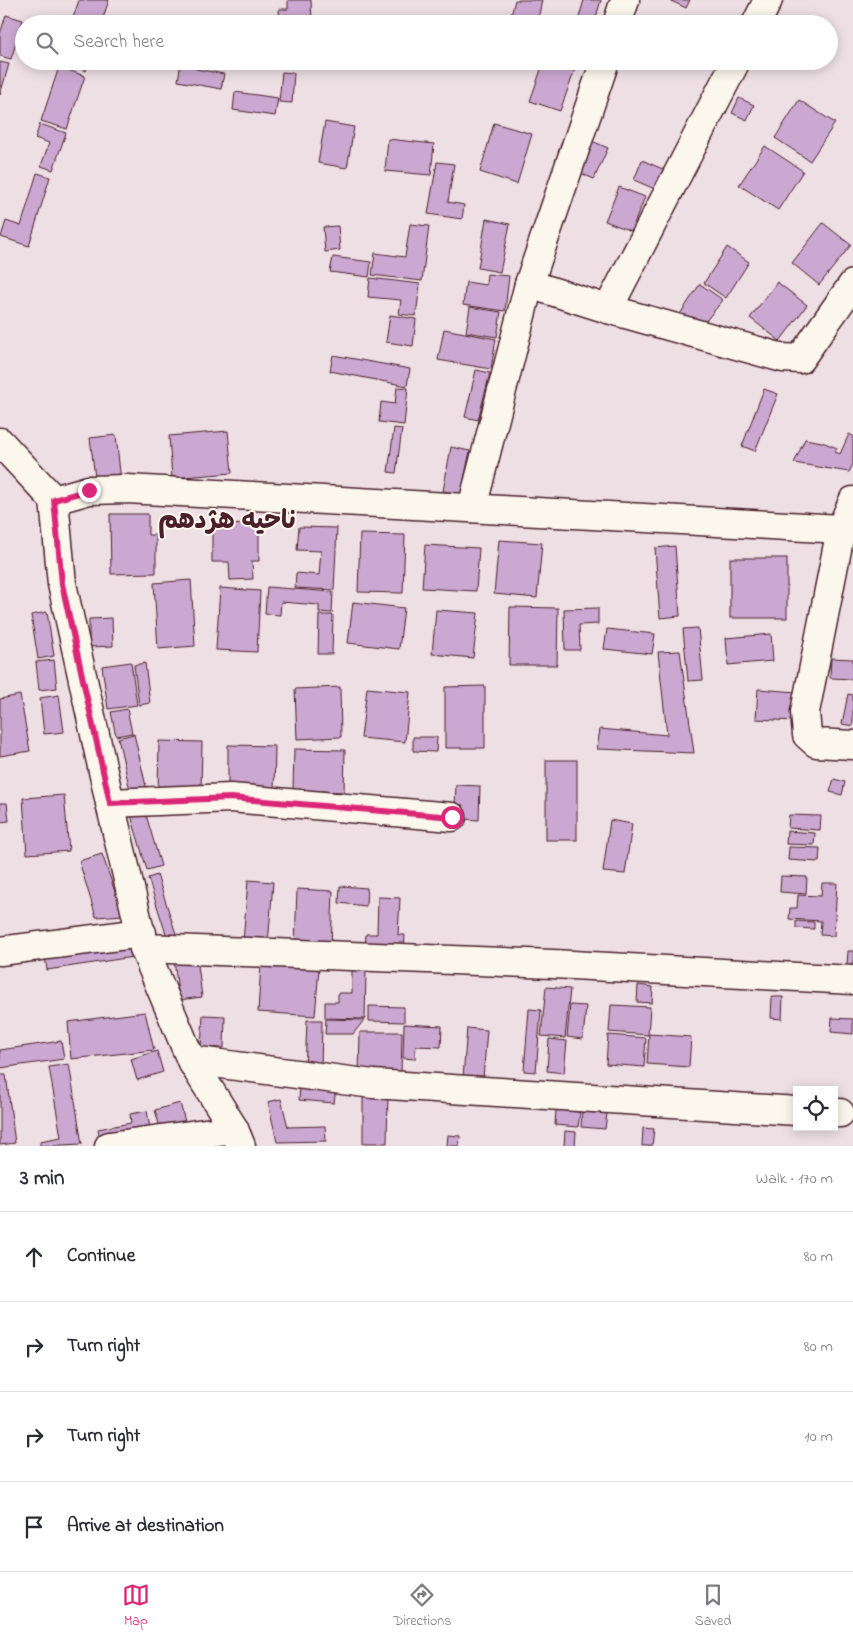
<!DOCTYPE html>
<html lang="en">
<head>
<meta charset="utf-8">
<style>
  :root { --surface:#fff; --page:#f2f2f3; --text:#2b2b33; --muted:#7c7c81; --line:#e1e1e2; --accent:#db2777 }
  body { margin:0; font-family:"Indie Flower","Playpen Sans Arabic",sans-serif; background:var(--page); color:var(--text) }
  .controls { position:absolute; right:15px; bottom:15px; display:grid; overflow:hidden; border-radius:0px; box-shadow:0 2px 12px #0003 }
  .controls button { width:45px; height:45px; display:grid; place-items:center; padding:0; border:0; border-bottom:1px solid var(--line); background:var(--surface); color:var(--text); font:25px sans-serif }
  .stop { position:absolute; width:15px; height:15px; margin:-11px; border:4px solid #db2777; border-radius:50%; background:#fff }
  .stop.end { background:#db2777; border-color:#fff; box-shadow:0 1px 5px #0008 }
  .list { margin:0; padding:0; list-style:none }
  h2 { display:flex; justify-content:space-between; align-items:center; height:65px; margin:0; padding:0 20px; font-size:21px }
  h2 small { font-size:16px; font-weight:400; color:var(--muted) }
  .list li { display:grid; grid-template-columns:32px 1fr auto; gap:15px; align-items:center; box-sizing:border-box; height:90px; padding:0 20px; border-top:1px solid var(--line) }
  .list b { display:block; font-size:19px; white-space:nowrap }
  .list em { font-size:16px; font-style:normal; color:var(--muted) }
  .icon { flex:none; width:28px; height:28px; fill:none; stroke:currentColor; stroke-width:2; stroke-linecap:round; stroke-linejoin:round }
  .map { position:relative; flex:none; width:853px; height:1146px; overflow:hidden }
  .search { position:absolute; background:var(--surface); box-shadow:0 2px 12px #0003; left:15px; right:15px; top:15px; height:55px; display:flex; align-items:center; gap:12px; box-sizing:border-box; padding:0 18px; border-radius:28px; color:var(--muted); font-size:19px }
  .sheet { height:425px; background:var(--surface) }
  nav { display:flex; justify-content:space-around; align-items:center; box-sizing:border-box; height:70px; border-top:1px solid var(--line); background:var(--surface); font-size:14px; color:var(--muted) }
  nav a { display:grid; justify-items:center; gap:2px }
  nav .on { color:var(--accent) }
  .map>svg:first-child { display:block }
  .building { fill:#cba8d2; stroke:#4a1f2b }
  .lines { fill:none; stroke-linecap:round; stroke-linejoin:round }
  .minor-casing { stroke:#4a1f2b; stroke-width:31 }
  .minor { stroke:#fbf7ec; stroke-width:28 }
  .route { stroke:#db2777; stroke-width:6 }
  .labels { text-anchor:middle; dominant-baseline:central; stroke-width:4; stroke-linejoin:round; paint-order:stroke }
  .district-label { font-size:26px; font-weight:bold; fill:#4a1f2b; stroke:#fbf7ec }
</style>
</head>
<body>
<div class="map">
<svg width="853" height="1146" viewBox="0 0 853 1146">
  <rect width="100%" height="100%" fill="#eddfe4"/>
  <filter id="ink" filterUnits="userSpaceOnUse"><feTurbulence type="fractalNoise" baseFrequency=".02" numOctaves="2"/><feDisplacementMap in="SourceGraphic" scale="10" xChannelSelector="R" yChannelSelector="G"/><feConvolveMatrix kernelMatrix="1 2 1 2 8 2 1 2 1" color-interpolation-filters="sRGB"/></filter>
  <g filter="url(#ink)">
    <g class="building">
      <polygon points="79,0 109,0 101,24 71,24"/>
      <polygon points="288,0 311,0 312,24 280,24 279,9 288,9"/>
      <polygon points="515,0 542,0 537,24 509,24"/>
      <polygon points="584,0 601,0 594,24 577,24"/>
      <polygon points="669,0 690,0 686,8"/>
      <polygon points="6,15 23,20 11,59 0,56 0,34"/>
      <polygon points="463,15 489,18 489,24 461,24"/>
      <polygon points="59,61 89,61 86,71"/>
      <polygon points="181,61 198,61 196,69 224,74 221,89 178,81"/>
      <polygon points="544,61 578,61 560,111 530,101"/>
      <polygon points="0,62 9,64 0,95"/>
      <polygon points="59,67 85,76 67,129 41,121"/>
      <polygon points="282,72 294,73 292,103 279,102"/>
      <polygon points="235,92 278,98 275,116 233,110"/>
      <polygon points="739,98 754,105 747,120 732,113"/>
      <polygon points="799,100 835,123 810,161 775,138"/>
      <polygon points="325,122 354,127 347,168 318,163"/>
      <polygon points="494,123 532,134 517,184 480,172"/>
      <polygon points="40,124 66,133 53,170 41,166 49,143 35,138"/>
      <polygon points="388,139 434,144 431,175 385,171"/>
      <polygon points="592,141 608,148 594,179 578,172"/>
      <polygon points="765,146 803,171 778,210 739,185"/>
      <polygon points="642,160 665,170 657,190 634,180"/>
      <polygon points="437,162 454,164 448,202 464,205 462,219 428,214"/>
      <polygon points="37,173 50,177 29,246 1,237 6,221 21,226"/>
      <polygon points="619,187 645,197 631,231 605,221"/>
      <polygon points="486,219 510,224 500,272 478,268"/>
      <polygon points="823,223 851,245 819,285 792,263"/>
      <polygon points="410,224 429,226 422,281 372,275 375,253 405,257"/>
      <polygon points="338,226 340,250 325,252 323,227"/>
      <polygon points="727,247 749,262 726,298 704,283"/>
      <polygon points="333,257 371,262 369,277 330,272"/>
      <polygon points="487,274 509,276 505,311 463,305 466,282 486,285"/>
      <polygon points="370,278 420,284 416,316 399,314 401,300 368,297"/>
      <polygon points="777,282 807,305 780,341 750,318"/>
      <polygon points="700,284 723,300 705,322 680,314"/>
      <polygon points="470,307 501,312 497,337 466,332"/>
      <polygon points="390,315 416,319 413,346 386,342"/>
      <polygon points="444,329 496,339 491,369 438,360"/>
      <polygon points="333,355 410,369 407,386 330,371"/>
      <polygon points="476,370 490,373 478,420 465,417"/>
      <polygon points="397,387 408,388 404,425 379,422 381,402 395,404"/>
      <polygon points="764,389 778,394 755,451 742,446"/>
      <polygon points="394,428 402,429 396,473 388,472"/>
      <polygon points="228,431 232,473 172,478 169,436"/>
      <polygon points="849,434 853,436 853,464 849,472 794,463 805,439 822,442 837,448 835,452 840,454"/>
      <polygon points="116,435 121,482 96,485 90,438"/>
      <polygon points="451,447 470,451 461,494 443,491"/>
      <polygon points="110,514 148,514 148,535 156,535 156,573 111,574"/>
      <polygon points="259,524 259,561 252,561 253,579 230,580 229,562 212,562 212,525"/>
      <polygon points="299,527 337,528 334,590 295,588 296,573 319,575 321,551 297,550"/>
      <polygon points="360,534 405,535 403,593 358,592"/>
      <polygon points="499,540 542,543 537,598 494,594"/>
      <polygon points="425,545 479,548 476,591 422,588"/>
      <polygon points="675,546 680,616 660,618 655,548"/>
      <rect x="730" y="558" width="57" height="60"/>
      <polygon points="191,580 195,646 158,649 154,583"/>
      <polygon points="267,587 333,592 332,613 319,612 319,605 281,602 280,615 265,614"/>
      <polygon points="220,588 260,591 257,652 216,650"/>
      <polygon points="353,602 404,608 399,649 348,643"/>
      <polygon points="510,607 558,608 557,665 509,665"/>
      <polygon points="598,608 598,624 579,625 580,650 565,650 564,609"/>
      <polygon points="436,610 478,613 473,658 432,654"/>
      <polygon points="47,612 54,656 38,659 31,615"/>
      <polygon points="319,615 333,615 332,654 318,654"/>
      <polygon points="112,618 113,646 89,647 89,619"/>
      <polygon points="698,628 703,680 688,681 683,629"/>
      <polygon points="607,629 655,634 652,654 604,649"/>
      <polygon points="771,634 773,661 728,665 726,638"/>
      <polygon points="680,651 694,753 597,749 600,729 667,735 658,652"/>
      <polygon points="831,658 853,659 853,679 830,678"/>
      <polygon points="54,660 57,688 39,690 36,662"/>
      <polygon points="131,662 137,705 108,709 102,666"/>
      <polygon points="145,663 150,703 139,705 134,665"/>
      <polygon points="485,686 485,748 445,748 445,687"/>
      <polygon points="340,687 341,737 297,739 295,689"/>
      <polygon points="367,688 410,692 405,742 361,738"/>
      <polygon points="758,689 797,692 795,721 756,719"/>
      <polygon points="848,694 853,695 853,726 842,724"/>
      <polygon points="20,695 30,751 0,756 0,699"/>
      <polygon points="59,695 64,732 44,734 40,698"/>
      <polygon points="127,709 132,733 116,736 111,712"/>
      <polygon points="134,734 148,795 132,799 118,738"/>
      <polygon points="413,737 437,737 436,752 413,751"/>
      <polygon points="159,741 202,742 201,792 158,791"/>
      <polygon points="228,745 275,746 274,794 228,794"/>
      <polygon points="294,749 345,750 344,792 293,790"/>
      <rect x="546" y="760" width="31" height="80"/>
      <polygon points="834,779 845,782 842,795 830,792"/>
      <polygon points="456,785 480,786 479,820 463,819 463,805 455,804"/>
      <polygon points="64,795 69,851 27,854 23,798"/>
      <polygon points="0,803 7,803 9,821 0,822"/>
      <polygon points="144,808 161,866 147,870 130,812"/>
      <polygon points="789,815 821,816 820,830 788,828"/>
      <polygon points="610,820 632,824 625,874 603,872"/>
      <polygon points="787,831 815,833 814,845 786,844"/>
      <polygon points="789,847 820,848 819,862 788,860"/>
      <polygon points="102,854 123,915 96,917 79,861"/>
      <polygon points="157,875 177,937 168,940 148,878"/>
      <polygon points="781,876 807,877 806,894 780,892"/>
      <polygon points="248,880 273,882 268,945 243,942"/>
      <polygon points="822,883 837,883 834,936 820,935 821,921 789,919 790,908 797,908 798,895 821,896"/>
      <polygon points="340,886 367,888 366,906 339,903"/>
      <polygon points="297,889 333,891 331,947 295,945"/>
      <polygon points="378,897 400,898 398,935 405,935 404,953 365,952 366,934 377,934"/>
      <polygon points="796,921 814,922 814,929 796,928"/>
      <polygon points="131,943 133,957 47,970 45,956"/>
      <polygon points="848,951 853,951 853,964 847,964"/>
      <polygon points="197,957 202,997 179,1000 174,960"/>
      <polygon points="261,963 319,968 315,1016 258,1012"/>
      <polygon points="352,969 366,970 365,1019 325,1018 325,1002 338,1002 338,993 352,993"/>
      <polygon points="638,985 653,987 652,1003 637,1002"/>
      <polygon points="546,987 570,989 565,1038 541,1036"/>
      <polygon points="772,997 783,997 782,1019 771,1018"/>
      <polygon points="570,1005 586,1006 583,1039 567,1037"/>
      <polygon points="611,1005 650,1007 648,1035 609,1032"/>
      <polygon points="369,1006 404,1007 404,1022 369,1021"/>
      <polygon points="529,1009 541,1010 536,1072 524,1071"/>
      <polygon points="145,1012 154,1050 71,1059 68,1022"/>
      <polygon points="203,1015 225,1016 224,1048 201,1047"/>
      <polygon points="832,1018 853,1019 853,1034 831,1032"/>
      <polygon points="326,1019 364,1020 353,1034 325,1034"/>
      <polygon points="307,1020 322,1020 321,1072 305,1072"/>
      <polygon points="404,1024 442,1026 441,1047 416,1046 415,1059 403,1058"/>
      <polygon points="467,1028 487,1030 483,1079 463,1078"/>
      <polygon points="360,1032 402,1032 401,1074 359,1074"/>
      <polygon points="649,1034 691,1037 689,1067 647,1064"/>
      <polygon points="608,1035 646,1038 644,1067 606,1064"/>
      <polygon points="549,1039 567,1041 564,1073 547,1071"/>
      <polygon points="61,1041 64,1059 0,1068 0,1050"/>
      <polygon points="157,1051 163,1072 137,1080 131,1059"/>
      <polygon points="69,1064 82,1144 40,1146 40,1141 61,1137 49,1067"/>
      <polygon points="0,1075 6,1075 15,1143 0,1145"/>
      <polygon points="300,1085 336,1088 334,1103 299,1100"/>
      <polygon points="363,1093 388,1093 387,1143 363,1143"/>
      <polygon points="281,1099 288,1127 325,1126 326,1141 277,1142 268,1102"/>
      <polygon points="180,1103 187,1129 162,1135 155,1110"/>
      <polygon points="556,1110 580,1112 578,1127 555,1125"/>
      <polygon points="147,1111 151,1134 100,1142 98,1129 131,1123 130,1114"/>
      <polygon points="582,1111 607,1113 605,1129 581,1127"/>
      <polygon points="643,1128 654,1129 652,1146 642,1146"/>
      <polygon points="565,1131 576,1132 575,1146 564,1146"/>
      <polygon points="448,1135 460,1136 459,1146 447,1146"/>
    </g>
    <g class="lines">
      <defs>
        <g id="minor">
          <polyline points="617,24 625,0"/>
          <polyline points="756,24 768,0"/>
          <polyline points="529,284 608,309 783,358 800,359 853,284"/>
          <polyline points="608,309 736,61"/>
          <polyline points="0,442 54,500 62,584 110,803 144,948 191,1060 234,1129 241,1146"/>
          <polyline points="54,500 89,490 127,489 841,529"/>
          <polyline points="853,501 841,529 805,712 807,735 816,743 853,745"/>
          <polyline points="472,508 529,284 605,61"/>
          <polyline points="110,803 231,798 452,817"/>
          <polyline points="144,948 553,964 853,980"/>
          <polyline points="0,951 142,933"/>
          <polyline points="191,1060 373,1084 797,1111"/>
          <polyline points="834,1113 840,1113"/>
          <polyline points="109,1146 234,1129"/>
        </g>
      </defs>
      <use href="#minor" class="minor-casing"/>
      <use href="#minor" class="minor"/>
    </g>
  </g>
  <g class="lines" filter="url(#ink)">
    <polyline class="route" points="89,490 54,500 62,584 110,803 231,798 452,817"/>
  </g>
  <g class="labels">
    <g class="district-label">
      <text x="227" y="522">ناحیه هژدهم</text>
    </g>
  </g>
</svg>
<div class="controls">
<button><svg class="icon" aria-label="locate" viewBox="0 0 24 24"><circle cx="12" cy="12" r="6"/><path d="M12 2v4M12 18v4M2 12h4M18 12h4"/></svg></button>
</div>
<div class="stop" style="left:452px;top:817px"></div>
<div class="stop end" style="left:89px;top:490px"></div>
<div class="search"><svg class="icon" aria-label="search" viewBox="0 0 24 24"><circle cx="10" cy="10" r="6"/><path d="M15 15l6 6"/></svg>Search here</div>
</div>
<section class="sheet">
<h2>3 min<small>Walk · 170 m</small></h2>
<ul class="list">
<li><svg class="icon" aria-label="ahead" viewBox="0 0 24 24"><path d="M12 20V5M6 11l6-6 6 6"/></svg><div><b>Continue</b></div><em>80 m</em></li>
<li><svg class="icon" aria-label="right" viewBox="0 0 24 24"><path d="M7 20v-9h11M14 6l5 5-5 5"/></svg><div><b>Turn right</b></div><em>80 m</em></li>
<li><svg class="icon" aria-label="right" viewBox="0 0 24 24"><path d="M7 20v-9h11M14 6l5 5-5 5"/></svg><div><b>Turn right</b></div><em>10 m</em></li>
<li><svg class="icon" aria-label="arrive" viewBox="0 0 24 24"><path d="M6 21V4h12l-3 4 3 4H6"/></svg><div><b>Arrive at destination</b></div></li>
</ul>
</section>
<nav>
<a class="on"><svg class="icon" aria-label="map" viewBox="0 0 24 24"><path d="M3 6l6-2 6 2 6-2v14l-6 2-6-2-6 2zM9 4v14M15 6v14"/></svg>Map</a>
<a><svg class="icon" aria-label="directions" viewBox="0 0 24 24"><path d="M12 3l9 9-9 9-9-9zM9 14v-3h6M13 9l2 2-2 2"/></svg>Directions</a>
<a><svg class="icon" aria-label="saved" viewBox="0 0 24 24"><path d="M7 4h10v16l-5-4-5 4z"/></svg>Saved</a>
</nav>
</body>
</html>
